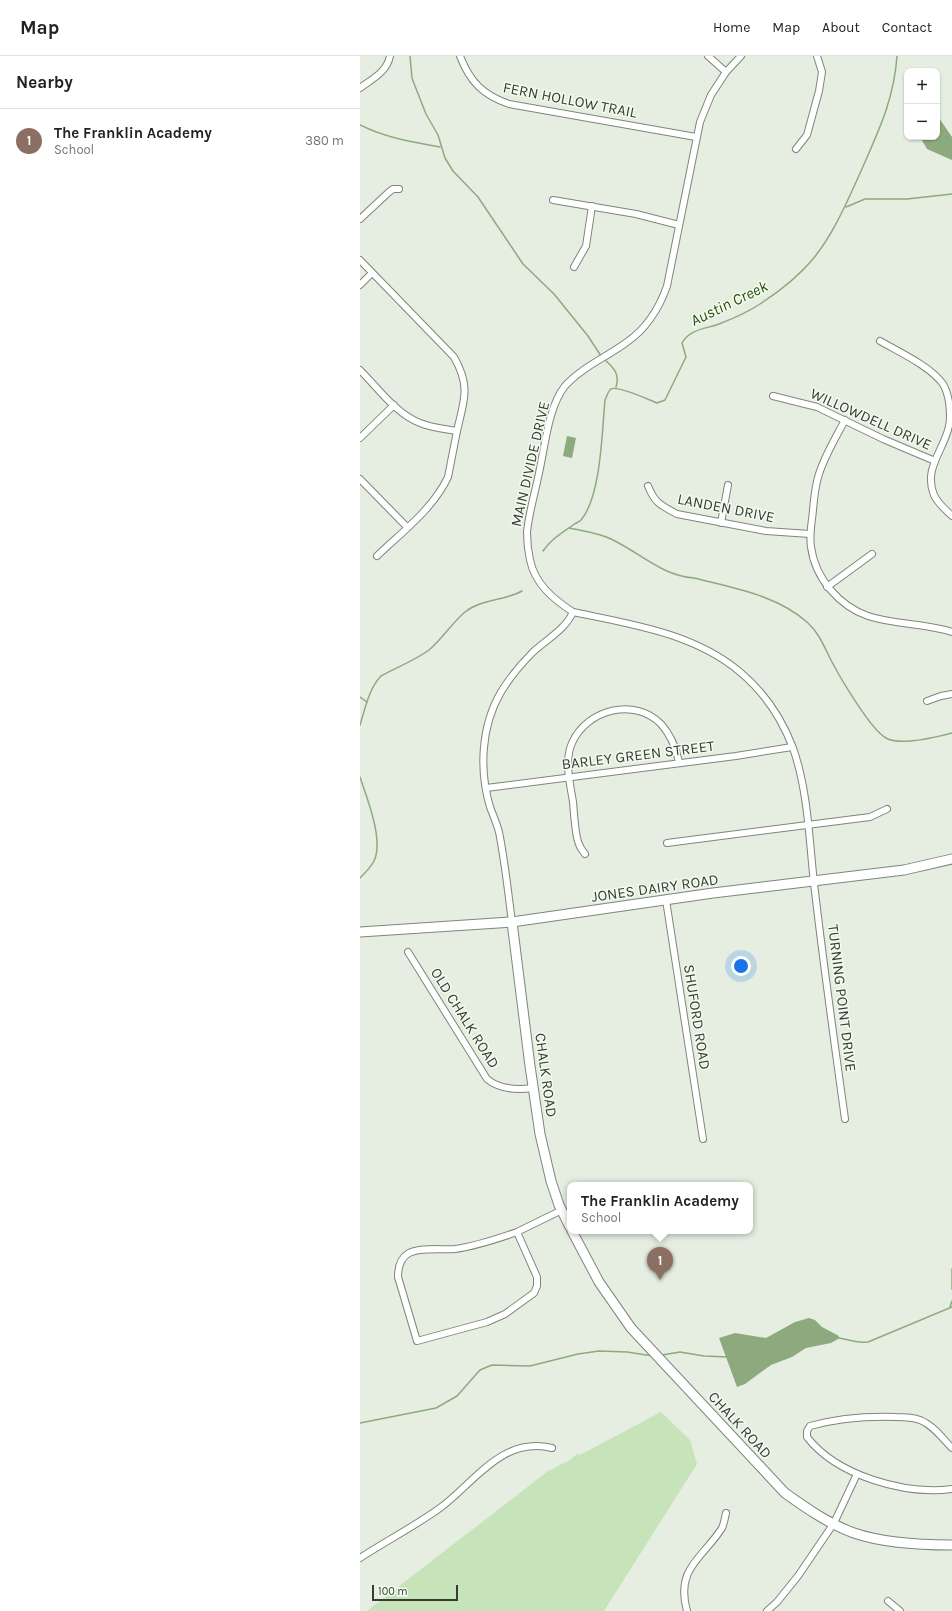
<!DOCTYPE html>
<html lang="en">
<head>
<meta charset="utf-8">
<style>
  :root { --surface:#fff; --page:#f2f2f2; --text:#222; --muted:#767676; --line:#e0e0e0; --accent:#6552cb }
  body { margin:0; font-family:Karla,sans-serif; background:var(--page); color:var(--text) }
  .controls { position:absolute; right:12px; top:12px; display:grid; overflow:hidden; border-radius:8px; box-shadow:0 1px 3px #0004 }
  .controls button { width:36px; height:36px; display:grid; place-items:center; padding:0; border:0; border-bottom:1px solid var(--line); background:var(--surface); color:var(--text); font:20px sans-serif }
  .scale { position:absolute; left:12px; bottom:10px; width:86px; box-sizing:border-box; padding-left:4px; border:2px solid #383c36; border-top:0; font-size:11px; line-height:14px; white-space:nowrap; color:#383c36; -webkit-text-stroke:3px #f2fbee; paint-order:stroke }
  .you { position:absolute; left:381px; top:910px; width:14px; height:14px; margin:-10px; border:3px solid #fff; border-radius:50%; background:#1a73e8; box-shadow:0 0 0 6px #1a73e833 }
  .badge { display:grid; place-items:center; width:26px; height:26px; border-radius:50%; background:var(--accent); color:#fff; font-size:13px; font-weight:700 }
  .pin { position:absolute; translate:-50% -33px; filter:drop-shadow(0 1px 2px #0008) }
  .pin::after { content:''; position:absolute; top:21px; width:14px; height:12px; background:inherit; clip-path:polygon(0 0,100% 0,50% 100%) }
  .popup { position:absolute; left:207px; top:1126px; width:186px; height:52px; box-sizing:border-box; display:grid; place-content:center; border-radius:8px; background:var(--surface); filter:drop-shadow(0 1px 3px #0005); font-size:13px; white-space:nowrap; color:var(--muted) }
  .popup b { font-size:15px; color:var(--text) }
  .popup::after { content:''; position:absolute; left:50%; top:100%; margin-left:-8px; border:8px solid transparent; border-top-color:var(--surface) }
  .list { margin:0; padding:0; list-style:none }
  h2 { display:flex; justify-content:space-between; align-items:center; height:52px; margin:0; padding:0 16px; font-size:17px }
  h2 small { font-size:13px; font-weight:400; color:var(--muted) }
  .list li { display:grid; grid-template-columns:26px 1fr auto; gap:12px; align-items:center; box-sizing:border-box; height:64px; padding:0 16px; border-top:1px solid var(--line) }
  .list b { display:block; font-size:15px; white-space:nowrap }
  .list p { margin:0; font-size:13px; white-space:nowrap; color:var(--muted) }
  .list em { font-size:13px; font-style:normal; color:var(--muted) }
  .map { position:relative; flex:none; width:592px; height:1555px; overflow:hidden }
  header { display:flex; align-items:center; gap:24px; box-sizing:border-box; height:56px; padding:0 20px; background:var(--surface); border-bottom:1px solid var(--line) }
  header strong { font-size:19px }
  nav { display:flex; gap:22px; margin-inline-start:auto; font-size:14px }
  main { display:flex }
  aside { flex:1; background:var(--surface) }
  .map>svg:first-child { display:block }
  .green { fill:#c7e3ba }
  .water { fill:#8daa7f }
  .lines { fill:none; stroke-linecap:round; stroke-linejoin:round }
  .stream { stroke:#8daa7f; stroke-width:1.5 }
  .street-casing { stroke:#7e867a; stroke-width:8 }
  .secondary-casing { stroke:#7e867a; stroke-width:11 }
  .street { stroke:#fff; stroke-width:6 }
  .secondary { stroke:#fff; stroke-width:9 }
  .labels { text-anchor:middle; dominant-baseline:central; stroke-width:3; stroke-linejoin:round; paint-order:stroke }
  .street-label { font-size:15px; fill:#383c36; stroke:#f2fbee }
  .water-label { font-size:16px; font-style:italic; fill:#284d0f; stroke:#f2fbee }
</style>
</head>
<body>
<header>
<strong>Map</strong>
<nav><a>Home</a><a>Map</a><a>About</a><a>Contact</a></nav>
</header>
<main>
<aside>
<h2>Nearby<small></small></h2>
<ul class="list">
<li><span class="badge" style="background:#8d6e63">1</span><div><b>The Franklin Academy</b><p>School</p></div><em>380 m</em></li>
</ul>
</aside>
<div class="map">
<svg width="592" height="1555" viewBox="0 0 592 1555">
  <rect width="100%" height="100%" fill="#e5eee1"/>
  <polygon class="green" points="301,1356 330,1384 337,1408 244,1555 7,1555 188,1415 210,1404 217,1398 220,1399"/>
  <g class="water">
    <polygon points="577,59 592,81 592,104 567,93 560,81 577,81"/>
    <polygon points="207,380 216,382 212,402 203,400"/>
    <polygon points="449,1262 455,1264 462,1271 479,1280 478,1283 471,1287 446,1292 432,1301 411,1309 385,1328 377,1331 359,1282 375,1277 406,1282 435,1266"/>
  </g>
  <g class="lines">
    <g class="stream">
      <polyline points="50,0 52,22 55,30 66,58 78,79 85,102 93,115 118,141 163,208 194,238 228,280 241,300"/>
      <path d="M0 69C26 82 52 86 80 91"/>
      <polyline points="486,151 505,143 547,143 592,138"/>
      <path d="M244 303C254 312 260 318 256 331"/>
      <path d="M209 472C223 475 238 477 251 483 279 496 302 520 334 522 373 532 417 539 448 567 460 578 465 593 472 606 481 623 511 674 526 682 540 690 577 681 592 677"/>
      <path d="M183 495C191 483 202 477 213 469 216 467 219 466 221 464 241 441 242 375 245 344 247 340 248 335 251 333 258 329 289 344 297 347L305 344 326 301 322 287C330 273 345 273 359 268 372 263 388 256 400 248 420 235 438 221 453 203 474 177 487 146 501 115 518 76 534 44 537 0"/>
      <polyline points="0,641 7,646"/>
      <path d="M0 669C5 653 9 632 21 620 37 611 54 605 69 594 82 583 92 567 105 556 121 543 144 545 162 535"/>
      <path d="M0 721C7 742 24 784 14 805 11 811 5 817 0 822"/>
      <polyline points="592,1213 592,1233"/>
      <polyline points="590,1251 592,1245"/>
      <path d="M478 1282C489 1283 497 1288 508 1286L592 1251"/>
      <polyline points="302,1299 320,1296 344,1300 368,1301"/>
      <polyline points="0,1367 76,1352 97,1340 120,1314 132,1309 170,1310 218,1298 239,1295 267,1296 293,1300"/>
    </g>
    <defs>
      <g id="street">
        <path d="M100 0C110 26 123 39 149 48L336 81"/>
        <polyline points="348,0 366,16"/>
        <path d="M381 0 366 16 351 39 340 66 307 230C299 253 287 272 267 286 247 301 222 311 205 330 188 351 185 391 179 417 175 437 169 456 167 476 167 485 168 495 170 504 175 528 193 543 213 556 270 568 334 577 380 616 404 636 422 663 433 692 448 735 449 782 454 827 463 906 474 984 485 1063"/>
        <path d="M0 32C12 23 27 16 30 0"/>
        <polyline points="436,93 447,79 459,35 462,16 457,0"/>
        <polyline points="193,144 276,158 319,169"/>
        <polyline points="0,163 29,136 33,133 39,133"/>
        <path d="M0 204 94 301C111 331 104 344 97 375 94 391 91 406 88 421 73 453 42 476 17 500"/>
        <polyline points="214,211 226,190 232,150"/>
        <polyline points="0,229 12,217"/>
        <path d="M520 285C539 296 570 310 583 328 586 333 588 340 589 346 590 354 591 362 589 370 584 394 563 413 574 439 578 448 586 454 592 460"/>
        <path d="M0 314C18 332 36 358 60 367 72 372 85 373 97 375"/>
        <polyline points="413,340 457,351 523,383 575,405"/>
        <path d="M485 364C476 381 465 399 459 418 455 430 454 442 453 454 452 466 449 479 451 491 455 522 479 550 508 560 535 569 565 567 592 576"/>
        <polyline points="0,382 34,349"/>
        <polyline points="0,423 47,471"/>
        <path d="M288 430C295 447 300 449 317 458L406 475 450 478"/>
        <polyline points="361,467 368,429"/>
        <polyline points="467,531 512,498"/>
        <polyline points="567,645 581,640 592,638"/>
        <polyline points="126,732 376,700 432,691"/>
        <polyline points="307,787 510,761 527,753"/>
        <path d="M225 798C223 795 220 792 219 788 215 780 214 756 213 746 210 727 204 705 212 687 227 653 275 641 301 668 311 679 316 692 319 706"/>
        <polyline points="306,844 343,1083"/>
        <path d="M152 866C148 836 145 806 139 776 137 768 133 759 130 751 119 714 121 670 141 636 150 621 161 608 173 596 187 583 205 574 213 556"/>
        <path d="M48 896 127 1023C139 1033 158 1034 173 1032"/>
        <path d="M157 1176C137 1183 116 1190 95 1193 82 1194 60 1191 49 1197 40 1202 38 1212 38 1221L57 1285 127 1266 145 1258 174 1237 177 1230V1221L157 1176 202 1154"/>
        <path d="M592 1392C583 1383 573 1369 560 1364 552 1361 544 1361 536 1361 506 1360 479 1362 450 1370L447 1375V1381C477 1420 545 1439 592 1433"/>
        <path d="M0 1502C26 1485 55 1470 80 1452 115 1426 142 1380 192 1392"/>
        <polyline points="528,1545 540,1555"/>
        <path d="M327 1555C315 1512 343 1502 362 1472 364 1468 365 1461 366 1457"/>
        <polyline points="407,1555 417,1546 438,1520 474,1467 497,1418"/>
      </g>
      <g id="secondary">
        <polyline points="152,866 170,1010 180,1078 191,1125 199,1149 210,1171"/>
        <polyline points="0,876 152,866 353,837 544,814 592,803"/>
        <path d="M212 1175 239 1226 271 1272 425 1437C446 1452 469 1468 494 1477 523 1487 562 1489 592 1489"/>
      </g>
    </defs>
    <use href="#street" class="street-casing"/>
    <use href="#secondary" class="secondary-casing"/>
    <use href="#street" class="street"/>
    <use href="#secondary" class="secondary"/>
  </g>
  <g class="labels">
    <g class="street-label">
      <text transform="translate(210 44) rotate(11)">FERN HOLLOW TRAIL</text>
      <text transform="translate(511 363) rotate(24)">WILLOWDELL DRIVE</text>
      <text transform="translate(170 408) rotate(-77)">MAIN DIVIDE DRIVE</text>
      <text transform="translate(366 452) rotate(11)">LANDEN DRIVE</text>
      <text transform="translate(278 699) rotate(-7)">BARLEY GREEN STREET</text>
      <text transform="translate(295 832) rotate(-8)">JONES DAIRY ROAD</text>
      <text transform="translate(482 942) rotate(83)">TURNING POINT DRIVE</text>
      <text transform="translate(337 961) rotate(81)">SHUFORD ROAD</text>
      <text transform="translate(105 962) rotate(58)">OLD CHALK ROAD</text>
      <text transform="translate(186 1019) rotate(82)">CHALK ROAD</text>
      <text transform="translate(380 1369) rotate(47)">CHALK ROAD</text>
    </g>
    <g class="water-label">
      <text transform="translate(369 247) rotate(-26)">Austin Creek</text>
    </g>
  </g>
</svg>
<div class="controls">
<button>+</button>
<button>−</button>
</div>
<div class="scale">100 m</div>
<div class="you"></div>
<div class="pin badge" style="left:300px;top:1224px;background:#8d6e63">1</div>
<div class="popup"><b>The Franklin Academy</b>School</div>
</div>
</main>
</body>
</html>
